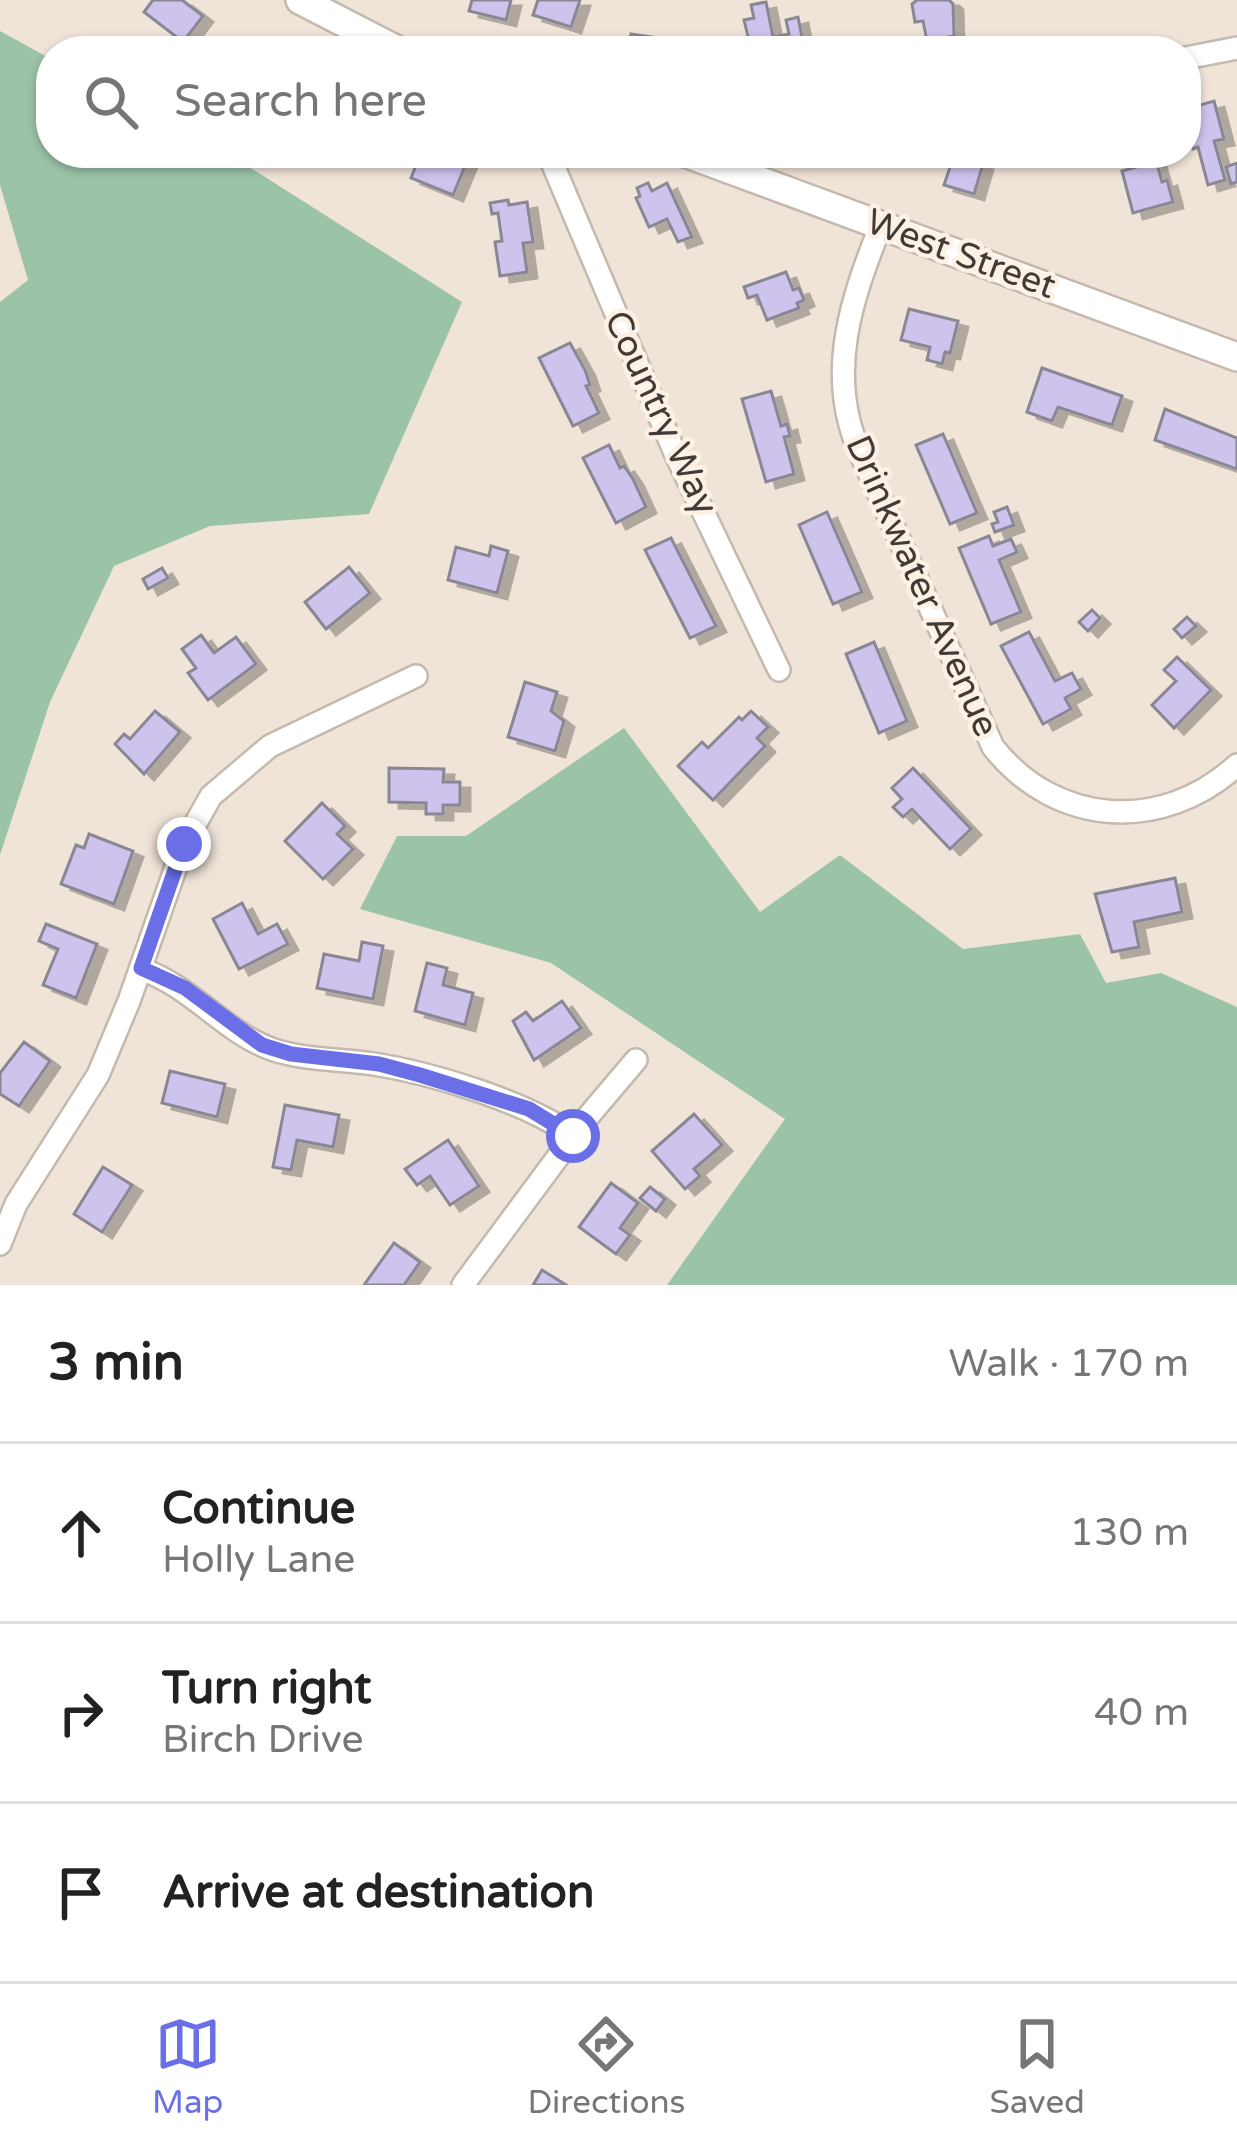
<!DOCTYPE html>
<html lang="en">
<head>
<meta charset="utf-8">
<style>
  :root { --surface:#fff; --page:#f6f6f6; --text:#222; --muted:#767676; --line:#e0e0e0; --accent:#6a6fe8 }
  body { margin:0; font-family:"Varela Round",sans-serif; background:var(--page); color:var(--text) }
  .stop { position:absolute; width:36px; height:36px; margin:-27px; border:9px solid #6a6fe8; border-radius:50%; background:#fff }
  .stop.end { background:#6a6fe8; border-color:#fff; box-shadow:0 3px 12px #0008 }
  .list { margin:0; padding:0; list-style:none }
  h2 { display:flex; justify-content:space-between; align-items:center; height:156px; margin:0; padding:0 48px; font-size:51px }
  h2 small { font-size:39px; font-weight:400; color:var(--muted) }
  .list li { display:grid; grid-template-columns:78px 1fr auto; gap:36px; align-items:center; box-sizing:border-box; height:180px; padding:0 48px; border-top:3px solid var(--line) }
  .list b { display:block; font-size:45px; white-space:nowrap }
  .list p { margin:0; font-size:39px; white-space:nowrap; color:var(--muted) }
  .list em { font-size:39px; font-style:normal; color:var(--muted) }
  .icon { flex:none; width:66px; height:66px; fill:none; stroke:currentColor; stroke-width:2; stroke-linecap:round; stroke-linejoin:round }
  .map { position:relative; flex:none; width:1237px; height:1285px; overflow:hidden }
  .search { position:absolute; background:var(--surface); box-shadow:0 3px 9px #0004; left:36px; right:36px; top:36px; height:132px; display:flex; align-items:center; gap:30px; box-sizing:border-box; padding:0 42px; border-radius:48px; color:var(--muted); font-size:45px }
  .sheet { height:696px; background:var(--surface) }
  nav { display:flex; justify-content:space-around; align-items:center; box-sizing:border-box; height:168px; border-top:3px solid var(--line); background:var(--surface); font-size:33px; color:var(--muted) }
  nav a { display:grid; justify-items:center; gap:6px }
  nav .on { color:var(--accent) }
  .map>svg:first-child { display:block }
  .forest { fill:#9bc3a7 }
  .building { fill:#cec3ed; stroke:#8a8795; stroke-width:3; filter:url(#shadow) }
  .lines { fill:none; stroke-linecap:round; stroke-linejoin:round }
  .minor-casing { stroke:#c4b9ad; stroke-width:26 }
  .tertiary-casing { stroke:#c4b9ad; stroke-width:32 }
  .minor { stroke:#fff; stroke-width:21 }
  .tertiary { stroke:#fff; stroke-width:27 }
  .route { stroke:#6a6fe8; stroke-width:15 }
  .labels { text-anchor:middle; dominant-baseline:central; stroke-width:9; stroke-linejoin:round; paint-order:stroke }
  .street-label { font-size:36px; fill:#403b36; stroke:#fdf1e5 }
</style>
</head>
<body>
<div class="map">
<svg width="1237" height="1285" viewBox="0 0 1237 1285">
  <defs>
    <filter id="shadow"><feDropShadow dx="10" dy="6" stdDeviation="0" flood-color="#0004"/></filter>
  </defs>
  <rect width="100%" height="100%" fill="#f0e4d8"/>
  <g class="forest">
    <polygon points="0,31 51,59 51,153 227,153 462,302 369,514 210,526 114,566 50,702 0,855 0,302 28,280 0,185"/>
    <polygon points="624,728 760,912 840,855 963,949 1080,934 1106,983 1161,973 1237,1007 1237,1285 667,1285 785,1119 551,963 360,909 397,836 466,836"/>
  </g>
  <g class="building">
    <polygon points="153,0 182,0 203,16 183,42 144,12"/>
    <polygon points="472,0 511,0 506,20 469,11"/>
    <polygon points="538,0 580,0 571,27 533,15"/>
    <polygon points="917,0 949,0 953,4 954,36 927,41 923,21 915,22 912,4"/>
    <polygon points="766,2 773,37 789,34 786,20 798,17 804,47 793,51 759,51 758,43 750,45 744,20 754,18 751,5"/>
    <polygon points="631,34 659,38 657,51 628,51"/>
    <polygon points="1214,101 1224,139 1214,141 1225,180 1208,185 1198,147 1193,149 1186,109"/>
    <polygon points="421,153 446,153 467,161 453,195 411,178"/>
    <polygon points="1137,153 1154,153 1162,182 1167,180 1173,202 1133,213 1122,171 1140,166"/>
    <polygon points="954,155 983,164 974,194 944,185"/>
    <polygon points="1237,163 1237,182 1231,184 1226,167"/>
    <polygon points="648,183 652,191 667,183 692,237 678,242 667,219 649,227 636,198 640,196 637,188"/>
    <polygon points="508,200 509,205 527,202 533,242 523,243 527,272 500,276 495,242 502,241 498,213 492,214 490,203"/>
    <polygon points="786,272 793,290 799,288 804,300 797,303 799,308 767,320 757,295 748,298 744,287"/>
    <polygon points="909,309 958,321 950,353 945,352 942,364 927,360 930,347 901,340"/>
    <polygon points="570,343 585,370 590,385 586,386 599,413 573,426 539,358"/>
    <polygon points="1042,368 1122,396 1112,425 1058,407 1052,421 1027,412"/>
    <polygon points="771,391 781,426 787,424 790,436 784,437 794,474 766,482 742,399"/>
    <polygon points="1165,409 1237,438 1237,469 1155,440"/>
    <polygon points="943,434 977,513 950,524 916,445"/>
    <polygon points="609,445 620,468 624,466 633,479 646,507 616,523 583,458"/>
    <polygon points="1007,507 1014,525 995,532 992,524 998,522 994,512"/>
    <polygon points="827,512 862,592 833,604 799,525"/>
    <polygon points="989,536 993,546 1011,539 1017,552 999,560 1021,612 991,624 959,548"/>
    <polygon points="671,538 716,626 690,638 645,550"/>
    <polygon points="491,546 508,551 497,593 448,580 456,547 489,556"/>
    <polygon points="349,567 370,593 326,629 305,602"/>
    <polygon points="162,568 168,578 148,589 143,579"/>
    <polygon points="1092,610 1100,618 1088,631 1079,622"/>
    <polygon points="1187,617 1196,626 1182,638 1174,629"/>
    <polygon points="1029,632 1055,681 1072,673 1081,689 1065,698 1071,709 1043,724 1001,646"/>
    <polygon points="201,635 214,653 236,637 256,664 208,700 188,673 196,668 182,649"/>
    <polygon points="874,642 907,721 879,733 846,654"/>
    <polygon points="1177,657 1211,690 1174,728 1152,705 1176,681 1164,670"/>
    <polygon points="525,682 557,692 551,711 564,721 555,751 508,737"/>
    <polygon points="155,711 180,732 144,774 115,744 124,734 130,739"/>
    <polygon points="751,711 768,727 757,738 765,746 713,800 678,766 702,742 708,748 739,717 742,720"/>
    <polygon points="389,768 444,769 443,782 460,782 460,805 443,805 443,814 426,814 426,803 389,802"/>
    <polygon points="913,768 971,829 950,849 912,809 903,817 893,807 902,799 892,788"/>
    <polygon points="322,803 345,826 337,834 353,849 323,879 285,841"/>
    <polygon points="89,834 133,851 114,904 61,884 76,845 84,848"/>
    <polygon points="1175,878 1182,912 1134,922 1139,947 1112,952 1095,894"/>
    <polygon points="242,903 258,934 277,924 288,944 239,969 213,919"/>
    <polygon points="46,924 97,944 76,998 43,985 58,949 39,941"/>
    <polygon points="362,942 383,946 373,999 317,988 324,954 359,961"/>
    <polygon points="427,963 447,968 443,985 473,993 465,1025 415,1011"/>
    <polygon points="562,1001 581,1028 534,1060 513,1021 526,1012 533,1021"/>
    <polygon points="24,1042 50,1061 19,1106 0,1094 0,1073"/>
    <polygon points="170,1071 225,1084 217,1117 162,1103"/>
    <polygon points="285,1105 339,1115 333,1147 297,1140 291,1170 273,1167"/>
    <polygon points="694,1114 722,1145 694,1169 700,1176 685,1189 652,1151"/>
    <polygon points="448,1140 479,1186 450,1205 430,1176 417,1185 405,1169"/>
    <polygon points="103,1167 132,1185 102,1232 74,1214"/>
    <polygon points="611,1183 638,1203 620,1228 630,1235 616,1254 579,1227"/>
    <polygon points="650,1187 665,1199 656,1211 640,1198"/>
    <polygon points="394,1243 420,1262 404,1285 364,1285"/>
    <polygon points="542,1270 566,1285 533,1285"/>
  </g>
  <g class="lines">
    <defs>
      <g id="minor">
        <polyline points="1186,58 1237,48"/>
        <polyline points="548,153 675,453 779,670"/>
        <polyline points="746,174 760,153"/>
        <path d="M881 225C852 297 826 372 858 448L993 747C1056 827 1163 833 1237 765"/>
        <path d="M141 969C193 987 226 1034 274 1050 305 1060 341 1059 374 1064 431 1073 528 1102 573 1136"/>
        <polyline points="0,1244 16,1204 98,1075 129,1001 184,844 211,796 270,746 416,676"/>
        <polyline points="463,1285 586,1119 636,1060"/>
      </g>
      <g id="tertiary">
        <polyline points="300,0 399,51"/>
        <polyline points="685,153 1237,357"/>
      </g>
    </defs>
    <use href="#minor" class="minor-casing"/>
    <use href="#tertiary" class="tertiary-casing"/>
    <use href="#minor" class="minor"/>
    <use href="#tertiary" class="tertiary"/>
  </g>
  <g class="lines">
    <polyline class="route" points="184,844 141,968 185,988 262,1045 291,1054 379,1064 420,1075 529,1109 573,1136"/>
  </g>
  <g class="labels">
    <g class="street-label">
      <text transform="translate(961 254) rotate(20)">West Street</text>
      <text transform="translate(661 413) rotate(65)">Country Way</text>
      <text transform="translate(922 586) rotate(66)">Drinkwater Avenue</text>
    </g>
  </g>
</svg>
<div class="stop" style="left:573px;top:1136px"></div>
<div class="stop end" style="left:184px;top:844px"></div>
<div class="search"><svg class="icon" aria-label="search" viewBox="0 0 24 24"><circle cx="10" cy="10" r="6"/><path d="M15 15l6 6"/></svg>Search here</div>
</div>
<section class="sheet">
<h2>3 min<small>Walk · 170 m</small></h2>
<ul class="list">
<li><svg class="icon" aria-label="ahead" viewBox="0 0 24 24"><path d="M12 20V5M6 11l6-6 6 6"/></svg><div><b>Continue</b><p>Holly Lane</p></div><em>130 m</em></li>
<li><svg class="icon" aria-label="right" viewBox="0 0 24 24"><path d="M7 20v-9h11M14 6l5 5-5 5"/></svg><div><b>Turn right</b><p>Birch Drive</p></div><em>40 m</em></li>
<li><svg class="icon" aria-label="arrive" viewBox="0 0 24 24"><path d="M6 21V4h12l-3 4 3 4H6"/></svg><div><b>Arrive at destination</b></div></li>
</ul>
</section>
<nav>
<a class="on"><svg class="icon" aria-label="map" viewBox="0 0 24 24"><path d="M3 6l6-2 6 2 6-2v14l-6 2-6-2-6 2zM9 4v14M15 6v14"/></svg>Map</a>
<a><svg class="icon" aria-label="directions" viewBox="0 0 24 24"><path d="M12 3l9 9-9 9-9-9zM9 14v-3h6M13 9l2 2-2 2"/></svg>Directions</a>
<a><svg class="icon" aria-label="saved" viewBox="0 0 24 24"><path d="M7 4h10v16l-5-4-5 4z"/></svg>Saved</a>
</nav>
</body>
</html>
